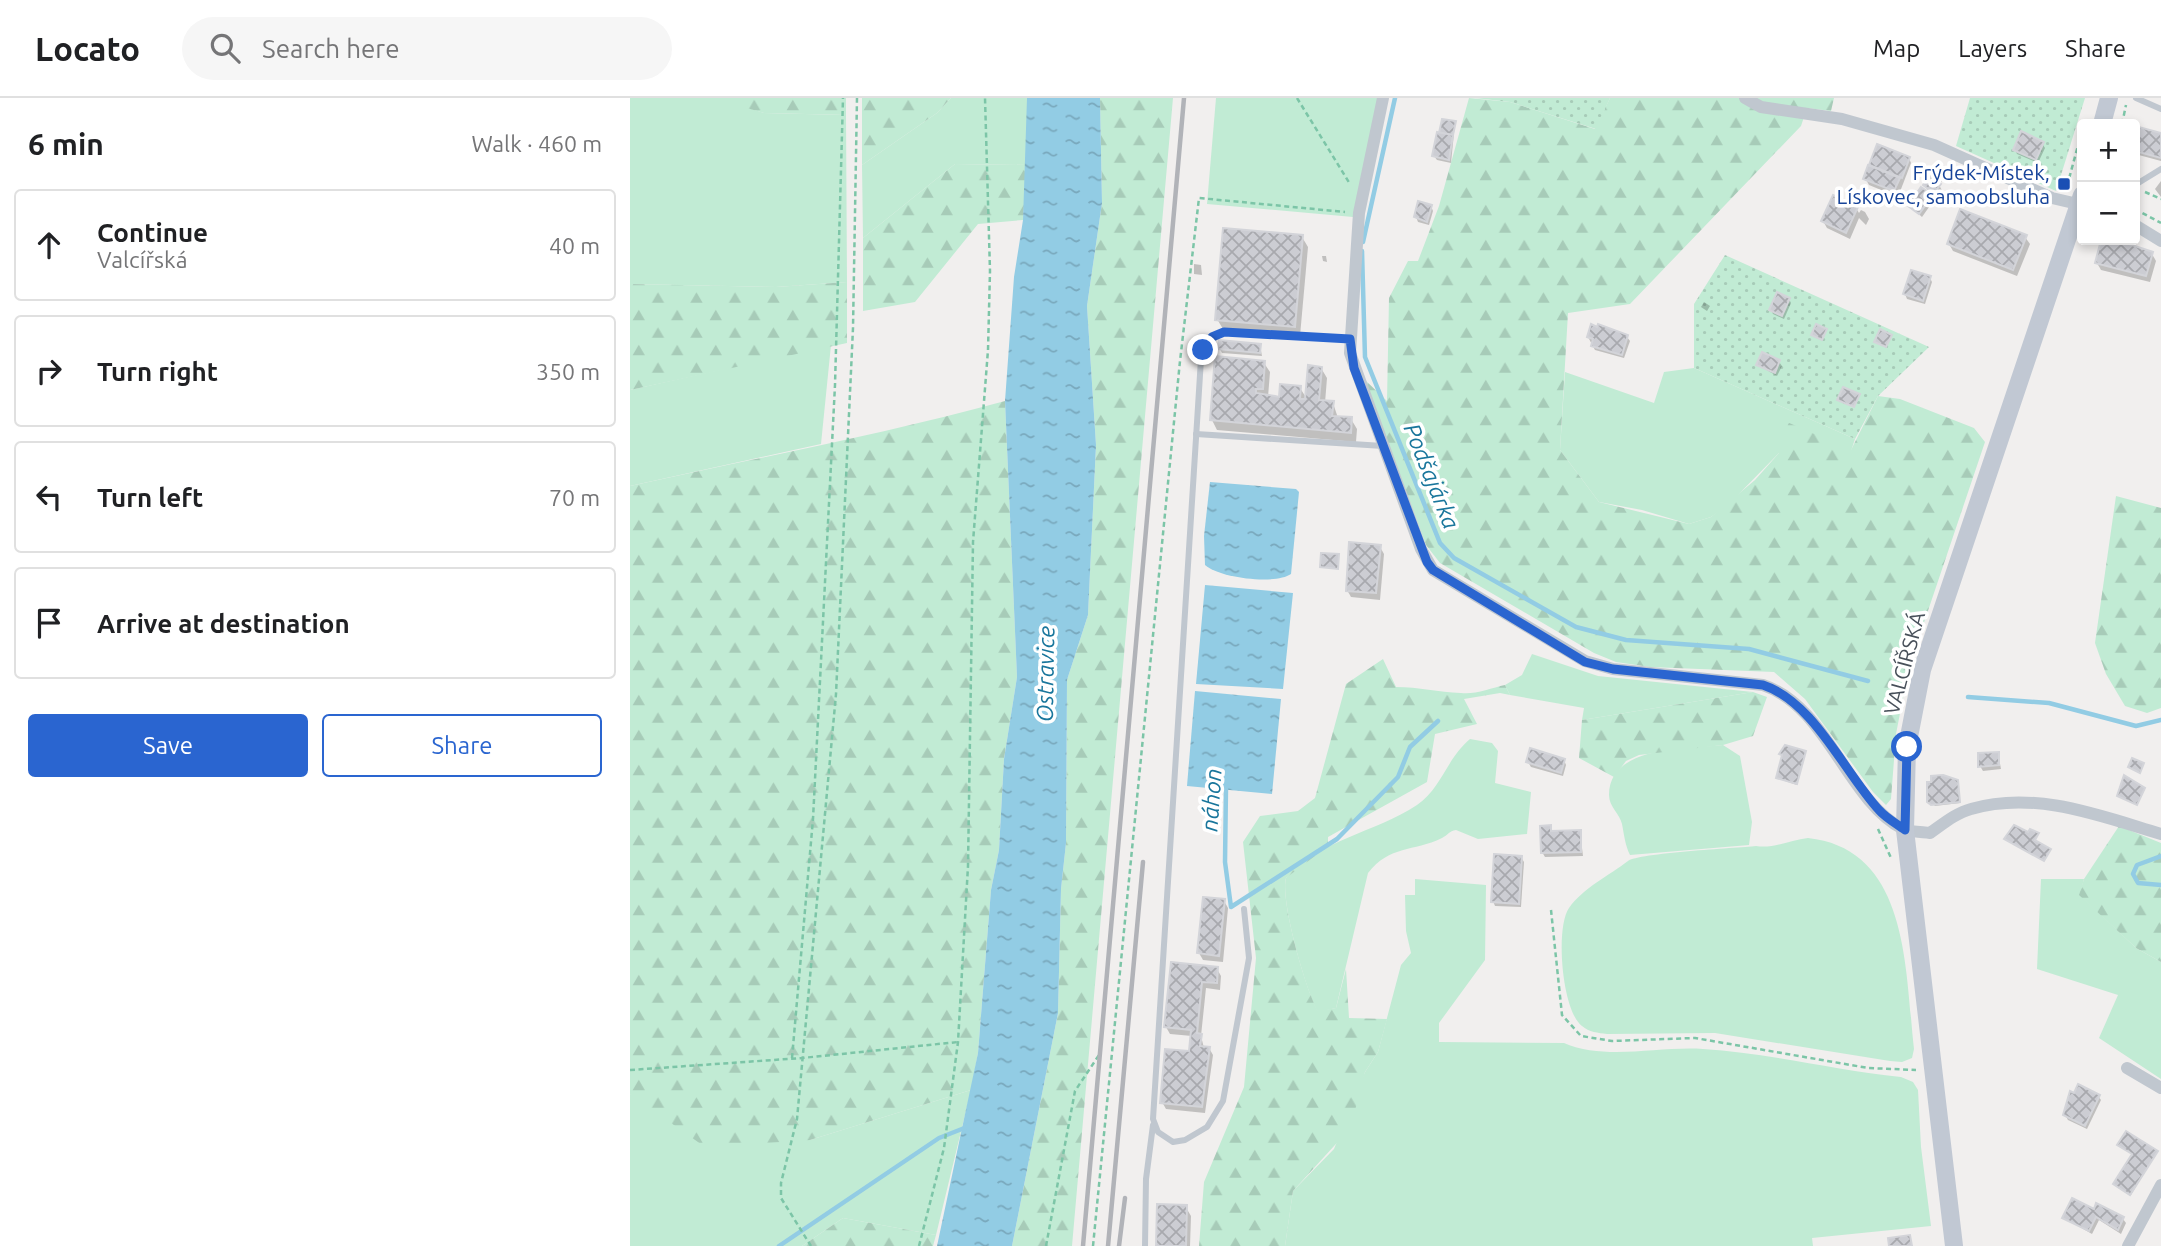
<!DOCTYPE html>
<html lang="en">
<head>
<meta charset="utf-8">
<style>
  :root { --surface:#fff; --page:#f6f6f6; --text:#202124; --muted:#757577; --line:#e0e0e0; --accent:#2a65d0 }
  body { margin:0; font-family:Ubuntu,sans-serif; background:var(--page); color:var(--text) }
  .controls { position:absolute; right:21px; top:21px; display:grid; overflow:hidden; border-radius:7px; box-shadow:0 4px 10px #0003 }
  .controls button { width:63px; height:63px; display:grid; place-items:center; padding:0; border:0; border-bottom:2px solid var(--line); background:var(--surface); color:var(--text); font:35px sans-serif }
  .stop { position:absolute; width:21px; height:21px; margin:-16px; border:5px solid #2a65d0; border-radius:50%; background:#fff }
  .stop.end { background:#2a65d0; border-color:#fff; box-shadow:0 2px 7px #0008 }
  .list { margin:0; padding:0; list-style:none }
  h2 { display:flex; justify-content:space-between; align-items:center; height:91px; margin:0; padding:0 28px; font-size:30px }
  h2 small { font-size:23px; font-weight:400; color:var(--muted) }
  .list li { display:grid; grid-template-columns:46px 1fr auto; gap:21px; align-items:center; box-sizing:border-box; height:112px; margin:0 14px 14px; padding:0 14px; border:2px solid var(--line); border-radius:7px }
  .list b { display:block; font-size:26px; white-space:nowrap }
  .list p { margin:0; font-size:23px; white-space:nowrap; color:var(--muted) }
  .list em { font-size:23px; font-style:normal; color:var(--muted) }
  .actions { display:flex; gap:14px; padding:21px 28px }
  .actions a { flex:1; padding:16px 0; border:2px solid var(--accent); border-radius:7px; text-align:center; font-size:24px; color:var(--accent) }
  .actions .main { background:var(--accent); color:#fff }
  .icon { flex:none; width:38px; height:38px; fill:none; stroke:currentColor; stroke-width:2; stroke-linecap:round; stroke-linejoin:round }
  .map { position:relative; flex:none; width:1531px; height:1148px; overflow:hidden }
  header { display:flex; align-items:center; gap:42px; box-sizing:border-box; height:98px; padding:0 35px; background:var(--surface); border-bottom:2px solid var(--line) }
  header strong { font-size:33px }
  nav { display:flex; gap:38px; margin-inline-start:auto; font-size:24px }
  .search { width:490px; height:63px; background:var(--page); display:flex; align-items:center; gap:18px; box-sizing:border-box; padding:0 24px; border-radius:38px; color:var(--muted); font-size:26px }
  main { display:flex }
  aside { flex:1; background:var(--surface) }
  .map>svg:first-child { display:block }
  .green { fill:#c1ebd4 }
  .forest { fill:url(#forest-firs) }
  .garden { fill:url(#garden-dots) }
  .water { fill:url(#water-ripples) }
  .shadow { fill:#0003 }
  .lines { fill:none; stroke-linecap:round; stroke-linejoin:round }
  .stream { stroke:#92cce4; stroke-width:4.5 }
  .building { fill:url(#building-cross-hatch); stroke:#d3d4d9; stroke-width:2 }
  .path { stroke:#7cc5a7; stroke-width:2.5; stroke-dasharray:5 3.5; stroke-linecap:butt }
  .lane { stroke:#c0c7cf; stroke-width:6 }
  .street { stroke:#c0c7cf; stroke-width:12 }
  .secondary { stroke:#c1c8d3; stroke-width:18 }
  .rail { stroke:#b1b3b8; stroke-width:4.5 }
  .route { stroke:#2a65d0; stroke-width:9 }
  .transit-dot { fill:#1a4fb4; stroke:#fff; stroke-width:2.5 }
  .labels { text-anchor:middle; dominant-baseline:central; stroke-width:7; stroke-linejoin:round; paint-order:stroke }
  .transit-label { font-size:21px; fill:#164399; stroke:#fff; text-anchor:end }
  .street-label { font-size:21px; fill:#48505a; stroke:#fff }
  .water-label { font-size:23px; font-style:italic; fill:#19769c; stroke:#fff }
</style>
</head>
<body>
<header>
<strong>Locato</strong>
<div class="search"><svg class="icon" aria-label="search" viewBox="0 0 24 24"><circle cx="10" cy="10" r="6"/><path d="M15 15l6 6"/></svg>Search here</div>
<nav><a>Map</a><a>Layers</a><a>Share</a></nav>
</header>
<main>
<aside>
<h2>6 min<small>Walk · 460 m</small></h2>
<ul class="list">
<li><svg class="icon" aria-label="ahead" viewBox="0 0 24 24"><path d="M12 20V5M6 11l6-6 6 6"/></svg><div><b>Continue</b><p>Valcířská</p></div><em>40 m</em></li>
<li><svg class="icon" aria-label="right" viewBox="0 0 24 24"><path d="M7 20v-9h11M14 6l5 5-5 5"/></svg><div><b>Turn right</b></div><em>350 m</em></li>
<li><svg class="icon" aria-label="left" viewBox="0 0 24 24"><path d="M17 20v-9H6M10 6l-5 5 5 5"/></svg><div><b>Turn left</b></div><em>70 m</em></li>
<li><svg class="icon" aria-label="arrive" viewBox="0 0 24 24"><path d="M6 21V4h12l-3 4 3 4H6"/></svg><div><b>Arrive at destination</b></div></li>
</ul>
<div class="actions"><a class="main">Save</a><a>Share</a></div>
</aside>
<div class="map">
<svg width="1531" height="1148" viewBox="0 0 1531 1148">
  <defs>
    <pattern id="forest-firs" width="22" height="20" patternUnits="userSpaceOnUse" patternTransform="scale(1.75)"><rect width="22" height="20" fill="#c1ebd4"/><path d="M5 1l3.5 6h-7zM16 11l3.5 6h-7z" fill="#a7cbb8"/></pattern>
    <pattern id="garden-dots" width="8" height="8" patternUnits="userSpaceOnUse" patternTransform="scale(1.75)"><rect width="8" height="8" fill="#c1ebd4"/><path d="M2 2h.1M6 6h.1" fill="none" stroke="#a7cbb8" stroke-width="1.8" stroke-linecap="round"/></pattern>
    <pattern id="water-ripples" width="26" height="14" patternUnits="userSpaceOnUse" patternTransform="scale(1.75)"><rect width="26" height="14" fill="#92cce4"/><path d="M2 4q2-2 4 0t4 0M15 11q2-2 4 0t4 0" fill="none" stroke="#79a8bc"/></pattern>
    <pattern id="building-cross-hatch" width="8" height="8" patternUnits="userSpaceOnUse" patternTransform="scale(1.75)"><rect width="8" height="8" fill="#cccdd3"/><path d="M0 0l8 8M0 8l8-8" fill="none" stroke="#a8a9ae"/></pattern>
  </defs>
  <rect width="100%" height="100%" fill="#f1efee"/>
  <g class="green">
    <polygon points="0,0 88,0 134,15 216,17 217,184 146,189 0,186"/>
    <polygon points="321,0 397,0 397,67 325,66 233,140 232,67 307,15"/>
    <polygon points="586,0 748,0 723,119 577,106"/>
    <polygon points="201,247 191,346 0,388 0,292"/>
    <polygon points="1064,270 1225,341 1221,353 1149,355 1098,407 1081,419 1059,426 1012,412 969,404 930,352 935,274 1024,305 1034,274"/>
    <polygon points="902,556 968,578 1123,594 952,622 954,610 880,597 875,587 892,577"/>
    <path d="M840 641 862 645 868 653 865 685 901 694 897 736 848 741 826 732C819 733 818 737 812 740 783 754 760 747 738 775L706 910 688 914C676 893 650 802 656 780 690 741 745 735 787 707 811 691 817 660 840 641Z"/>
    <path d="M1093 647 1110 658 1122 724 1119 747 1000 757C995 747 994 736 992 726 990 716 979 709 979 697 979 647 1058 651 1093 647Z"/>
    <path d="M1178 740C1280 751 1275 873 1284 951L1282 960 1272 964 1260 963 1085 935 977 936C968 935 959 934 952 928 932 913 925 830 939 810 953 790 980 777 998 763 1008 755 1106 750 1126 748 1143 751 1160 742 1178 740Z"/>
    <path d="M785 781 856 787 855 862 809 925V944L934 945C976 963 1028 948 1073 951 1139 955 1205 972 1271 979L1283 984 1288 992 1291 1049 1301 1128 1182 1140 1183 1148H655L663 1093 704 1051 735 974 748 954 771 867 781 855 776 833 775 797H785Z"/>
    <polygon points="1411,781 1454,781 1450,797 1506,850 1531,864 1531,981 1469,940 1488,897 1407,871"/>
    <polygon points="341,992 306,1137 213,1120 172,1148 0,1148 0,996 180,1042"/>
  </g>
  <g class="forest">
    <polygon points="82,0 216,0 216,17 134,15"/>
    <polygon points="232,0 321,0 307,15 232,67"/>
    <polygon points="470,0 543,0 442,1148 382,1148 428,915 431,791 436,745 437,582 458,517 466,347 457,208 472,105"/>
    <polygon points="839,0 880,4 965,31 980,0 1204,0 1201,13 1177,10 1171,28 1000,206 938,215 930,352 969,404 1059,426 1081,419 1125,382 1149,355 1157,324 1221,352 1248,298 1270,301 1344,330 1355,344 1279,569 1266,636 1261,701 1256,707 1243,694 1175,601 1144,574 1020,569 986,564 964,555 810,465 796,447 735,282 757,303 759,200 778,163 788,163 809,108"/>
    <polygon points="325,66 397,67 393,122 348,126 285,204 233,213 233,140"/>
    <polygon points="217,184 217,245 0,292 0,186 146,189"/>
    <path d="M375 303 387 579 374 661 369 752 361 792 348 955 341 992 180 1042 75 1049 0 996V388C125 360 251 337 375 303Z"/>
    <polygon points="1486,398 1531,410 1531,610 1517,615 1495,608 1476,576 1465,545"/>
    <path d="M753 561 766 589C789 589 808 594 831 595 844 597 861 590 875 587L880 597 870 595 834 601 847 626 805 636 797 684 698 739V748L656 780C650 802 676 893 688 913L706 910 716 871 719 920 757 921 748 954 735 974 722 1024 715 1036 663 1093 655 1148H569L574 1084 614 989 626 860 613 744 630 718 668 713 685 700 716 586Z"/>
    <polygon points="1123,594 1137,599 1123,638 1093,647 1009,657 996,663 984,679 949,660 952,622"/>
    <polygon points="1489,728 1531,745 1531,864 1506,850 1449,797 1454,781"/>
    <polygon points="213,1120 306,1137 303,1148 172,1148"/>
  </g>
  <g class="garden">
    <polygon points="845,0 980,0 966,31 880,4"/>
    <polygon points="1340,0 1455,0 1426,93 1326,48"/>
    <polygon points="1095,157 1299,249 1248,298 1225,341 1064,270 1064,206"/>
  </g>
  <g class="water">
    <polygon points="397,0 470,0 472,105 457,208 466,347 458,517 437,582 436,745 431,791 428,915 382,1148 307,1148 348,955 361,792 369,752 374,661 387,579 375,303 384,179 393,122"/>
    <path d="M580 384 666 391 669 394 661 476C645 487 589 480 575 467L574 438Z"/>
    <polygon points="575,487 663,495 653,591 566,586"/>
    <polygon points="565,593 651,601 642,696 557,688"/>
  </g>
  <g class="shadow">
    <polygon points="825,25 821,65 807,62 804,58"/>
    <polygon points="1505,30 1531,37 1531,63 1505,56"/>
    <polygon points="1412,45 1415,50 1408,65 1387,56 1385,52"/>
    <polygon points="1248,48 1279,60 1281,65 1268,99 1239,87 1235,80"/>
    <polygon points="1307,70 1316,78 1309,87 1313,94 1308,101 1299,94 1304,102 1292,119 1280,108 1301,98 1295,87"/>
    <polygon points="1531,83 1531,99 1525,91"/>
    <polygon points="801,108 803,113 799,127 788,124 786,119"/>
    <polygon points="1226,110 1229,115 1231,112 1235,114 1239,121 1236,127 1229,120 1220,141 1197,130 1193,123"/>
    <polygon points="672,139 678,149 670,238 593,231 587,221"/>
    <polygon points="1395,139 1400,146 1387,178 1323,153 1319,146"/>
    <polygon points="1522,156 1526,163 1520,184 1471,172 1467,165"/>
    <polygon points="692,158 696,158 697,164 693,163"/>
    <polygon points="564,166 571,167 572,177 564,176"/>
    <polygon points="1300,180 1302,184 1295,206 1277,201 1275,196"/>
    <polygon points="1159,201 1161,205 1154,221 1143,216 1141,212"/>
    <polygon points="1074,204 1080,208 1077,213 1071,209"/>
    <polygon points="958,239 997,239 1000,243 994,260 965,252"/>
    <polygon points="630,247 632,258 592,255 590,251"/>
    <polygon points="1149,264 1152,268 1147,278 1128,267"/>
    <polygon points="634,265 640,274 638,299 650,300 670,290 677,301 691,270 697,280 695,305 703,305 708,320 721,321 727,331 726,344 587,332 582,322"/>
    <polygon points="750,449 754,456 750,502 721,499 717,492"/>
    <polygon points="1175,655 1167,687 1149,681 1154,658 1151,656"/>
    <polygon points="1368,655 1371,671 1353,673 1350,668"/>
    <polygon points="934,662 936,667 933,678 901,669 898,664"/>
    <polygon points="1303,679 1323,680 1328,686 1330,705 1305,708 1300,703"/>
    <polygon points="920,729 923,734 950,734 953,758 915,759 912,754"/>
    <polygon points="891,759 894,764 891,809 865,808 863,803"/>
    <polygon points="594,803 598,810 593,864 573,862 569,855"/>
    <polygon points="542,866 587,871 591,878 590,892 576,890 571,938 574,950 579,950 583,957 575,1015 536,1011 532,1004 560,955 562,938 540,936 536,929"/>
    <polygon points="1468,998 1471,1002 1457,1031 1438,1022 1435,1017"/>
    <polygon points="1526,1055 1501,1097 1486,1088 1485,1086"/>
    <polygon points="555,1108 561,1118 560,1148 528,1148"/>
    <polygon points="1467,1108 1493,1121 1496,1125 1491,1136 1469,1122 1462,1136 1434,1120 1464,1113"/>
  </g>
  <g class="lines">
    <g class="stream">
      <polyline points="733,144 765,0"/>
      <polyline points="732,153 735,259 810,445 824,460 946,529 996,542 1119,551 1238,583"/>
      <polyline points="1338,599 1419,605 1506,628 1531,622"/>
      <polyline points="596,688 595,764 601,809 707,741 768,679 780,649 808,623"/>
      <polyline points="1531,758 1507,767 1503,776 1508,785 1531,787"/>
      <polyline points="149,1148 309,1040 337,1029"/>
    </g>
  </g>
  <g class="building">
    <polygon points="812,21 826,23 823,37 809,35"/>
    <polygon points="1505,28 1531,35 1531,60 1505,53"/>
    <polygon points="1391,33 1414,44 1406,62 1383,52"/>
    <polygon points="807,34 823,37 819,62 802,58"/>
    <polygon points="1247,46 1280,59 1272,80 1239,67"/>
    <polygon points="1238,67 1270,80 1264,93 1233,81"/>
    <circle cx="1308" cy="76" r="7"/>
    <polygon points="1300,78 1311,86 1304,95 1293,87"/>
    <polygon points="1291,89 1303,97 1289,116 1278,108"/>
    <polygon points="1203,97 1228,109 1216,135 1191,123"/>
    <polygon points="788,103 802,107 797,124 784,119"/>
    <polygon points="1330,111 1397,137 1383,172 1317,146"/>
    <polygon points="593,130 673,137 665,229 585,222"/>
    <polygon points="1471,142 1493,144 1523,154 1516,178 1465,165"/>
    <polygon points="1281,172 1301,178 1293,203 1273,196"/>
    <polygon points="1147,194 1160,200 1152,218 1139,212"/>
    <polygon points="961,226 967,229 968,226 998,237 992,257 961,248 963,241 957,239"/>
    <polygon points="1186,226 1197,231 1192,242 1181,237"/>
    <polygon points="1250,231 1262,237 1256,249 1244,244"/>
    <polygon points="589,242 631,246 630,255 588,251"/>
    <polygon points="1132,254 1150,262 1145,275 1126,267"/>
    <polygon points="585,258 635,263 633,291 626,291 626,295 645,298 649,299 650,286 671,288 670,301 675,301 678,267 692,269 689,302 704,303 702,318 722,319 721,335 580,322"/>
    <polygon points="1213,289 1230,296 1224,309 1207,302"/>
    <polygon points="719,444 751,447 746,495 716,493"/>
    <polygon points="691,455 709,456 708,471 690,469"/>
    <polygon points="1155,647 1176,653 1167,686 1146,680 1152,657 1149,656"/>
    <polygon points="900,650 935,661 931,675 896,664"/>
    <polygon points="1369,654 1369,667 1348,669 1348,655"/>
    <polygon points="1502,660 1514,665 1510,675 1498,669"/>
    <polygon points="1313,677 1328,682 1330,704 1301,707 1297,704 1297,684 1301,684 1301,678"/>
    <polygon points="1494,677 1515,690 1507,707 1487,698"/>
    <polygon points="921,727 921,733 951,732 951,754 911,755 910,728"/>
    <polygon points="1384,727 1398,734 1400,731 1409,735 1405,742 1421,751 1414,763 1374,741"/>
    <polygon points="864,756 892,758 889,806 861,804"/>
    <polygon points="573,799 595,801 589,858 567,855"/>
    <polygon points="541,864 588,869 587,885 572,884 567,935 572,936 570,948 580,949 572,1009 530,1005 535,951 559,953 561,932 534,929"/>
    <polygon points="1448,986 1470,997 1455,1028 1433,1017 1440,993 1444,995"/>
    <polygon points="1496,1033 1528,1053 1500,1097 1483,1086 1502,1056 1487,1047"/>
    <polygon points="1442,1100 1464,1111 1466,1105 1494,1119 1488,1132 1466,1119 1459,1133 1432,1120"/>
    <polygon points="527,1106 557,1107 556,1148 526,1148"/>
    <polygon points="1280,1137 1282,1148 1259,1148 1258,1140"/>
  </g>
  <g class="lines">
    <g class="path">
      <polyline points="667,0 720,86"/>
      <polyline points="1492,26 1496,7"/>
      <polyline points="1437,88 1452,33"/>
      <polyline points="1515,94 1531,101"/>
      <polyline points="1505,111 1531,125"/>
      <polyline points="1248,731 1261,760"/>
      <polyline points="921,812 932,917 951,938 982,943 1065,940 1238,970 1286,972"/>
      <polyline points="162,960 183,721 205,287 213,0"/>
      <polyline points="0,972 172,960 328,944"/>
      <polyline points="181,1148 151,1100 151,1085 167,1021 206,596 223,230 227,0"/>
      <polyline points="289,1148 314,1050 328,944 338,768 343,444 358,252 360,173 355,0"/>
      <polyline points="416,1148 445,993 471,954"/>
      <polyline points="463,1148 550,263 569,100 715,114"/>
    </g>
    <g class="lane">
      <polyline points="1506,0 1531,11"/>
      <polyline points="1505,87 1531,71"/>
      <polyline points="566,336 753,348"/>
      <polyline points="614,811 619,860 593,1003 577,1029 555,1042 543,1044 528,1034 523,1021 571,261 577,245 594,234 720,241"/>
      <polyline points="515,1148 516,1081 523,1027"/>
    </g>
    <g class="street">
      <path d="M753 0 729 115 720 255 791 451 803 472 955 563 983 571 1133 587C1197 608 1217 702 1273 731 1281 734 1292 734 1300 735 1313 726 1326 715 1341 711 1405 692 1471 718 1531 736"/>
      <polyline points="1115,0 1131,9 1212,21 1304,47 1422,100 1452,107"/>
      <polyline points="1505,127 1531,143"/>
      <polyline points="1497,970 1531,990"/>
      <polyline points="1498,1148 1531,1087"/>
    </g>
    <g class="secondary">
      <polyline points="1472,26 1479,0"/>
      <polyline points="1324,1148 1275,732 1277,649 1292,572 1452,97"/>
    </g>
    <g class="rail">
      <polyline points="453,1148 554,0"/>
      <polyline points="478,1148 513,764"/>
      <polyline points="489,1148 495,1100"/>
    </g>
  </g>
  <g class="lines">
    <path class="route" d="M573 252 582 239 594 234 720 241 724 270 797 464 803 472 955 564 983 571 1133 587C1184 604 1214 674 1249 712 1256 720 1267 726 1275 732L1277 649"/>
  </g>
  <rect class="transit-dot" x="1427" y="79" width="14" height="14" rx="3.5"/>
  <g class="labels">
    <g class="transit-label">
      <text x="1420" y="74">Frýdek-Místek,<tspan x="1420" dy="24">Lískovec, samoobsluha</tspan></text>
    </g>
    <g class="street-label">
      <text transform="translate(1274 565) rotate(-75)">VALCÍŘSKÁ</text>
    </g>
    <g class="water-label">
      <text transform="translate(802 378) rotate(68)">Podšajárka</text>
      <text transform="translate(415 576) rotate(-89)">Ostravice</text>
      <text transform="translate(581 702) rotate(-86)">náhon</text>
    </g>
  </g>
</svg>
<div class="controls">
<button>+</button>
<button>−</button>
</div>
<div class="stop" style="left:1277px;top:649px"></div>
<div class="stop end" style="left:573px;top:252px"></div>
</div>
</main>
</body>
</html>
